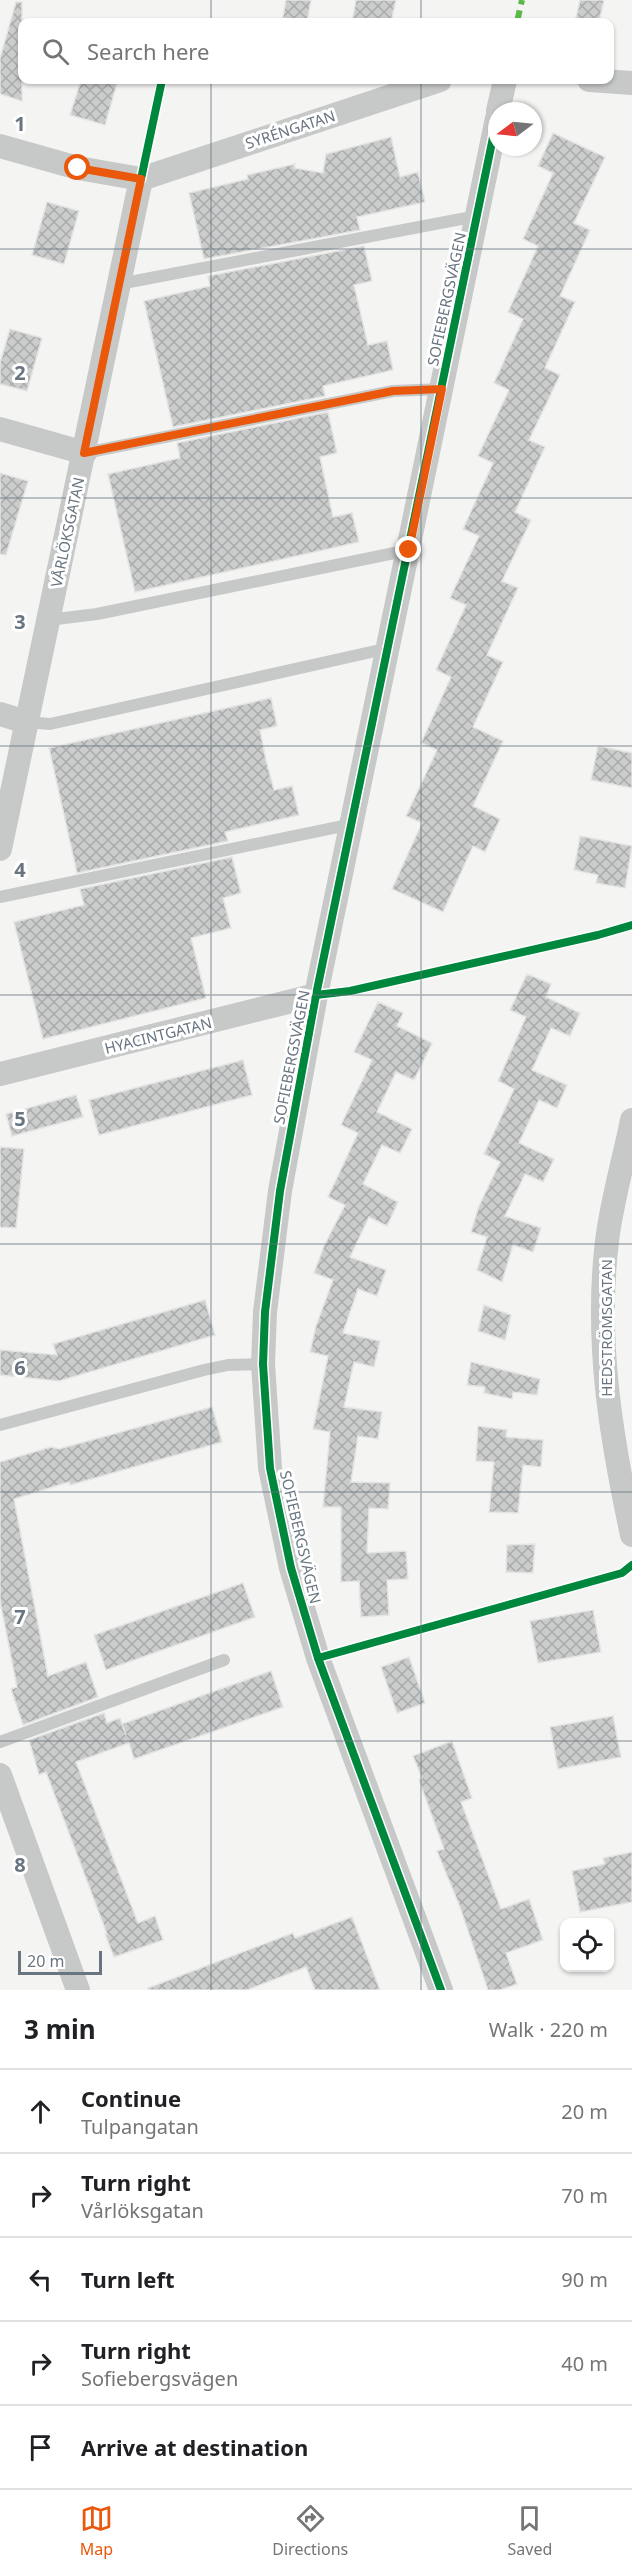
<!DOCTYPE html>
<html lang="en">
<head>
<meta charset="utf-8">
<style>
  :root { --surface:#fff; --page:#f2f2f2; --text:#202124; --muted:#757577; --line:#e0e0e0; --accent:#ea580c }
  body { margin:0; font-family:"Noto Sans",sans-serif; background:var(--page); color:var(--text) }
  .controls { position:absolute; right:18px; bottom:18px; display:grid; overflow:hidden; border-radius:12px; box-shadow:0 2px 4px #0004 }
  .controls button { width:54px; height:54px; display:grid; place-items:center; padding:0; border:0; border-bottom:2px solid var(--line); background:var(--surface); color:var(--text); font:30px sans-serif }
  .compass { position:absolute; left:488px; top:102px; width:54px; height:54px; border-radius:50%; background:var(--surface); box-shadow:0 2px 4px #0004; rotate:254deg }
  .scale { position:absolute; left:18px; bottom:15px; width:84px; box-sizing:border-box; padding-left:6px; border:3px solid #687580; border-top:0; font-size:16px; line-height:21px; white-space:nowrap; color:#687580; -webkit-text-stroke:4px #fff; paint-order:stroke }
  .stop { position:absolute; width:18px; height:18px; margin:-14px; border:4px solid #ea580c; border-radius:50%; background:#fff }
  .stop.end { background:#ea580c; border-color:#fff; box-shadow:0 2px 6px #0008 }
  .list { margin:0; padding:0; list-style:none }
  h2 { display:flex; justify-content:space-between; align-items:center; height:78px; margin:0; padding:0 24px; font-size:26px }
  h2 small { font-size:20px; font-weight:400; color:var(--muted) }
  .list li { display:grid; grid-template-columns:39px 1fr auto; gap:18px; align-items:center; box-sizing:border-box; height:84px; padding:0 24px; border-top:2px solid var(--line) }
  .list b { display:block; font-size:22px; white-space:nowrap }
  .list p { margin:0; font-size:20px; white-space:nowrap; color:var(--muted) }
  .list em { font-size:20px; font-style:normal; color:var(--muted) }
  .icon { flex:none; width:33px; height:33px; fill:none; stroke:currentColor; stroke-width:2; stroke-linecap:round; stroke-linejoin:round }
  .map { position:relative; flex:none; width:632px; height:1990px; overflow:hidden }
  .search { position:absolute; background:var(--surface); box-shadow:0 2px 4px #0004; left:18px; right:18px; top:18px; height:66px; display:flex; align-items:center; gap:15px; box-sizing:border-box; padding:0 21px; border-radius:12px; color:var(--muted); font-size:22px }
  .sheet { height:498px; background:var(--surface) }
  nav { display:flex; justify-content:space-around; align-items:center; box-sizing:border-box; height:84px; border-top:2px solid var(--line); background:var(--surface); font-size:16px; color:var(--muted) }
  nav a { display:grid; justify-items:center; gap:3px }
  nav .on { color:var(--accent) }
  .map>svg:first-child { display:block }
  .building { fill:url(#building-cross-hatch); stroke:#e4e4e3; stroke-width:1.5 }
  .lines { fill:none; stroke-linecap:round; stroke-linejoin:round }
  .service { stroke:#c7c9c9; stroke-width:12 }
  .minor { stroke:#c7c9c9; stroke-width:24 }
  .quiet { stroke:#58b947; stroke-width:6; stroke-dasharray:12 6; stroke-linecap:butt }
  .cycleway-casing { stroke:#fff; stroke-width:11 }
  .cycleway { stroke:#00873e; stroke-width:8 }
  .route { stroke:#ea580c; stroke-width:8 }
  .grid { fill:none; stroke:#687580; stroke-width:1.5; stroke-opacity:0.55 }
  .labels { text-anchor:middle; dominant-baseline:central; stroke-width:6; stroke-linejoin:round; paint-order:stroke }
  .street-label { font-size:15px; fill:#687580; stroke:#fff }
  .grid-label { font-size:20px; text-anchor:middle; font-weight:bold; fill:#687580; stroke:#fff; stroke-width:6; stroke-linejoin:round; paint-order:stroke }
</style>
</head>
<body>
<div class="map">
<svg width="632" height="1990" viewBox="0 0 632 1990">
  <defs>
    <pattern id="building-cross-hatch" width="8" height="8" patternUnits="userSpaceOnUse" patternTransform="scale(1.5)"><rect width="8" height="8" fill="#cbcccc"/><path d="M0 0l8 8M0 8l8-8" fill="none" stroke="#a9aaab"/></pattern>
  </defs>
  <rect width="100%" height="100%" fill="#f4f4f3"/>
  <g class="building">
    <polygon points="286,0 311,0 307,22 282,22"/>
    <polygon points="356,0 396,0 391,22 352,22"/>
    <polygon points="580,0 604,0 599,22 575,22"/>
    <polygon points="16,2 22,2 22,101 0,94 0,58"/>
    <polygon points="81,80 118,80 105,125 70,115"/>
    <polygon points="553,133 605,157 574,223 590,230 560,296 575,302 545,368 560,375 529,440 545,447 515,512 531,520 502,581 518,588 487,655 503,662 473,727 503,741 473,806 500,819 485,852 473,846 443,912 392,889 422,823 406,816 437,750 421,743 451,677 436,670 466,605 450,598 479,536 463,529 493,463 478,456 509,390 494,383 523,319 508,312 538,246 523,239 553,173 538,166"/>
    <polygon points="391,137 400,177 418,172 425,202 357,217 360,230 204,259 189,193 248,179 247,175 295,164 294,168 323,173 326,154"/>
    <polygon points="47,202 79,211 64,264 32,255"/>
    <polygon points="364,246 372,281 354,285 368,345 387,341 393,370 323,386 325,396 173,427 144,301 210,286 208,276"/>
    <polygon points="10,329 42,338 27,391 0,384 0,363"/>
    <polygon points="328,412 337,453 320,457 333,517 352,513 359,542 135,592 108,474 180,458 177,443"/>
    <polygon points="0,473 28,481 6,555 0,554"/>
    <polygon points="271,698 277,726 260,730 266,760 274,790 292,786 299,815 225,832 228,841 77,873 49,748"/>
    <polygon points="598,746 632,753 632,788 591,780"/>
    <polygon points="580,836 632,846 625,888 596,883 598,875 574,870"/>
    <polygon points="232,857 241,893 223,898 231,928 191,938 206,998 43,1039 14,922 84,905 80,889"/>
    <polygon points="527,974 551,984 546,997 580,1013 570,1036 551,1028 532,1070 567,1085 557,1108 539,1100 519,1143 554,1159 543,1182 525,1174 505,1216 541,1228 533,1252 513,1245 502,1282 477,1270 487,1237 471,1232 479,1206 500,1162 484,1154 514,1089 498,1081 526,1017 510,1010"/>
    <polygon points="378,1002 403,1013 397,1026 432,1043 414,1080 396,1072 377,1112 412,1129 400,1153 382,1145 363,1184 398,1202 387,1226 369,1217 350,1257 386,1270 377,1296 358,1289 343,1333 380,1341 374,1367 354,1362 344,1407 382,1412 378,1439 358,1436 351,1482 390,1483 388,1509 369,1508 367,1553 406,1551 408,1579 387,1580 389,1615 361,1617 359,1581 341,1582 341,1507 323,1507 330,1432 313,1429 328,1356 310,1352 316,1326 333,1280 314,1273 324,1246 345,1205 328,1197 358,1133 341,1125 372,1060 354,1052"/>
    <polygon points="243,1060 252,1095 99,1135 89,1100"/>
    <polygon points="76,1095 83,1117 12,1136 6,1114"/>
    <polygon points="0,1147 24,1149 16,1228 0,1227"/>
    <polygon points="205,1300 215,1335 59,1381 0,1375 0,1350 57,1355 53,1344"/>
    <polygon points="484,1305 511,1315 505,1340 478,1331"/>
    <polygon points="471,1362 540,1379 537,1395 513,1392 512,1399 484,1393 485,1387 467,1385"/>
    <polygon points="212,1407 222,1442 70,1485 69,1482 14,1499 48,1676 86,1662 98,1697 23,1725 11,1689 17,1687 0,1601 0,1462 51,1447 59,1449"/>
    <polygon points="478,1426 507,1430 506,1437 543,1440 541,1467 523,1465 518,1513 489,1512 494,1462 476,1461"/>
    <polygon points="535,1544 533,1573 506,1572 507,1545"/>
    <polygon points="243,1583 255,1617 106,1670 94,1635"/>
    <polygon points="593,1610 601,1652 538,1663 530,1621"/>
    <polygon points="409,1657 425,1703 397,1713 381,1667"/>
    <polygon points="271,1671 283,1707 134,1759 129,1743 76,1762 138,1923 155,1916 163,1940 114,1957 105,1934 107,1934 46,1772 39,1775 29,1740 104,1713 107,1723 120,1718 126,1735 122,1724"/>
    <polygon points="613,1716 621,1757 558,1769 550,1727"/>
    <polygon points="452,1741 472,1798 461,1802 501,1909 529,1899 543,1940 506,1953 517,1984 500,1990 488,1990 460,1907 437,1851 444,1849 419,1780 422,1778 413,1756"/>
    <polygon points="632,1852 632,1902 580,1912 572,1871 605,1864 603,1858"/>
    <polygon points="352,1917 380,1990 315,1990 306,1967 247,1990 148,1990 148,1988 293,1933 295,1938"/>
  </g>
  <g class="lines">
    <g class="service">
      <polyline points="119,284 477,216"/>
      <polyline points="85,453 393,391 442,389"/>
      <polyline points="48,620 97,614 409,550"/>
      <polyline points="26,722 50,724 389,648"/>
      <polyline points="0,897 352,824"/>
      <polyline points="0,1425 204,1370 228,1365 263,1364"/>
      <polyline points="0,1742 224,1660"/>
    </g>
    <g class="minor">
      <polyline points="589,80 632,83"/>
      <polyline points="498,111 505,80"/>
      <polyline points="0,146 78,168 141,179 440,80"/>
      <polyline points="0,429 85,453"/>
      <polyline points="0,714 26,722"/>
      <polyline points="0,849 141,179"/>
      <polyline points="0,1074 316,995"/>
      <path d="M632 1120C624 1160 612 1200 607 1241 595 1342 611 1437 632 1535"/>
      <polyline points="0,1775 78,1990"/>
      <polyline points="441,1990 318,1658 291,1568 270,1468 263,1364 265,1312 280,1191 316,995 497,118"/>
    </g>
    <polyline class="quiet" points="517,22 522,0"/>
    <defs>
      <g id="cycleway">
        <polyline points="141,179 162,80"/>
        <polyline points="316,995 350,991 598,935 632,925"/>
        <polyline points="318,1658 622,1573 632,1565"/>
        <polyline points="441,1990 318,1658 291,1568 270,1468 263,1364 265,1312 280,1191 316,995 497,118"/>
      </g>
    </defs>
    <use href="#cycleway" class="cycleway-casing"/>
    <use href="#cycleway" class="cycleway"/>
  </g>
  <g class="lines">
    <polyline class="route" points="78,168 141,179 84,453 393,391 442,389 409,550"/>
  </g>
  <path class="grid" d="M211 0V22M421 0V22M211 80V1990M421 80V1990M0 249H632M0 498H632M0 746H632M0 995H632M0 1244H632M0 1492H632M0 1741H632"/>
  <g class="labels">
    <g class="street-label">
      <text transform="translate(290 129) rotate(-18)">SYRÉNGATAN</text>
      <text transform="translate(446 299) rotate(-78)">SOFIEBERGSVÄGEN</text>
      <text transform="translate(67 532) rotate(-78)">VÅRLÖKSGATAN</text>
      <text transform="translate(158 1035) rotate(-14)">HYACINTGATAN</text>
      <text transform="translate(291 1057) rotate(-79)">SOFIEBERGSVÄGEN</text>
      <text transform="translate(606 1328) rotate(-90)">HEDSTRÖMSGATAN</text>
      <text transform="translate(301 1537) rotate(77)">SOFIEBERGSVÄGEN</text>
    </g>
  </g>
  <g class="grid-label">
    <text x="20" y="131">1</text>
    <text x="20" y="380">2</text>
    <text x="20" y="629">3</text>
    <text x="20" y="877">4</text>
    <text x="20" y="1126">5</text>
    <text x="20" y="1375">6</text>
    <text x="20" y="1624">7</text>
    <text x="20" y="1872">8</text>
  </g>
</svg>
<div class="controls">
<button><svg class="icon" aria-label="locate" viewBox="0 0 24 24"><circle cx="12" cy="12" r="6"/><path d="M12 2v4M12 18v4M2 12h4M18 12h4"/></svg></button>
</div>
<svg class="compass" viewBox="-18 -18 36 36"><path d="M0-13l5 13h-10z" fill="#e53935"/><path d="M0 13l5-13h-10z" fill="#757577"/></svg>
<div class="scale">20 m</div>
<div class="stop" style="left:78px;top:168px"></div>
<div class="stop end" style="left:409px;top:550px"></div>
<div class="search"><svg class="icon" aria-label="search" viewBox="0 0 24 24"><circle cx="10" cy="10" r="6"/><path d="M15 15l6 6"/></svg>Search here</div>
</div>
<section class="sheet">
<h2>3 min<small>Walk · 220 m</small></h2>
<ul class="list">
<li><svg class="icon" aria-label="ahead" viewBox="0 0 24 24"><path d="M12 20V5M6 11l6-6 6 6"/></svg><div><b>Continue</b><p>Tulpangatan</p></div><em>20 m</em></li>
<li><svg class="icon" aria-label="right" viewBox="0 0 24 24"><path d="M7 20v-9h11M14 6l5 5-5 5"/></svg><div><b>Turn right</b><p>Vårlöksgatan</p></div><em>70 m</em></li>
<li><svg class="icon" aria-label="left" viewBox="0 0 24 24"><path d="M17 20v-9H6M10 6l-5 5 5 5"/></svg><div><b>Turn left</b></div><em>90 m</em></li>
<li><svg class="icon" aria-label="right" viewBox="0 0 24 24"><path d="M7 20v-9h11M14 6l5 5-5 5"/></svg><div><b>Turn right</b><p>Sofiebergsvägen</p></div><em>40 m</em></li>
<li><svg class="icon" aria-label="arrive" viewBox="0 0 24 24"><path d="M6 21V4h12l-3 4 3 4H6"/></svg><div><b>Arrive at destination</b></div></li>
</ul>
</section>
<nav>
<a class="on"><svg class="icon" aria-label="map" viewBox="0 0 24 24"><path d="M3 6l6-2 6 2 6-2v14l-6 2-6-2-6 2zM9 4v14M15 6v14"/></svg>Map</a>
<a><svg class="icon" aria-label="directions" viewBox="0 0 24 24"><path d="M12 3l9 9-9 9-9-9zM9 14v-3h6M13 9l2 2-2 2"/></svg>Directions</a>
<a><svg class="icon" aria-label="saved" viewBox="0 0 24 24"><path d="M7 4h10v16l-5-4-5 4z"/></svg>Saved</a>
</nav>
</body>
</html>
